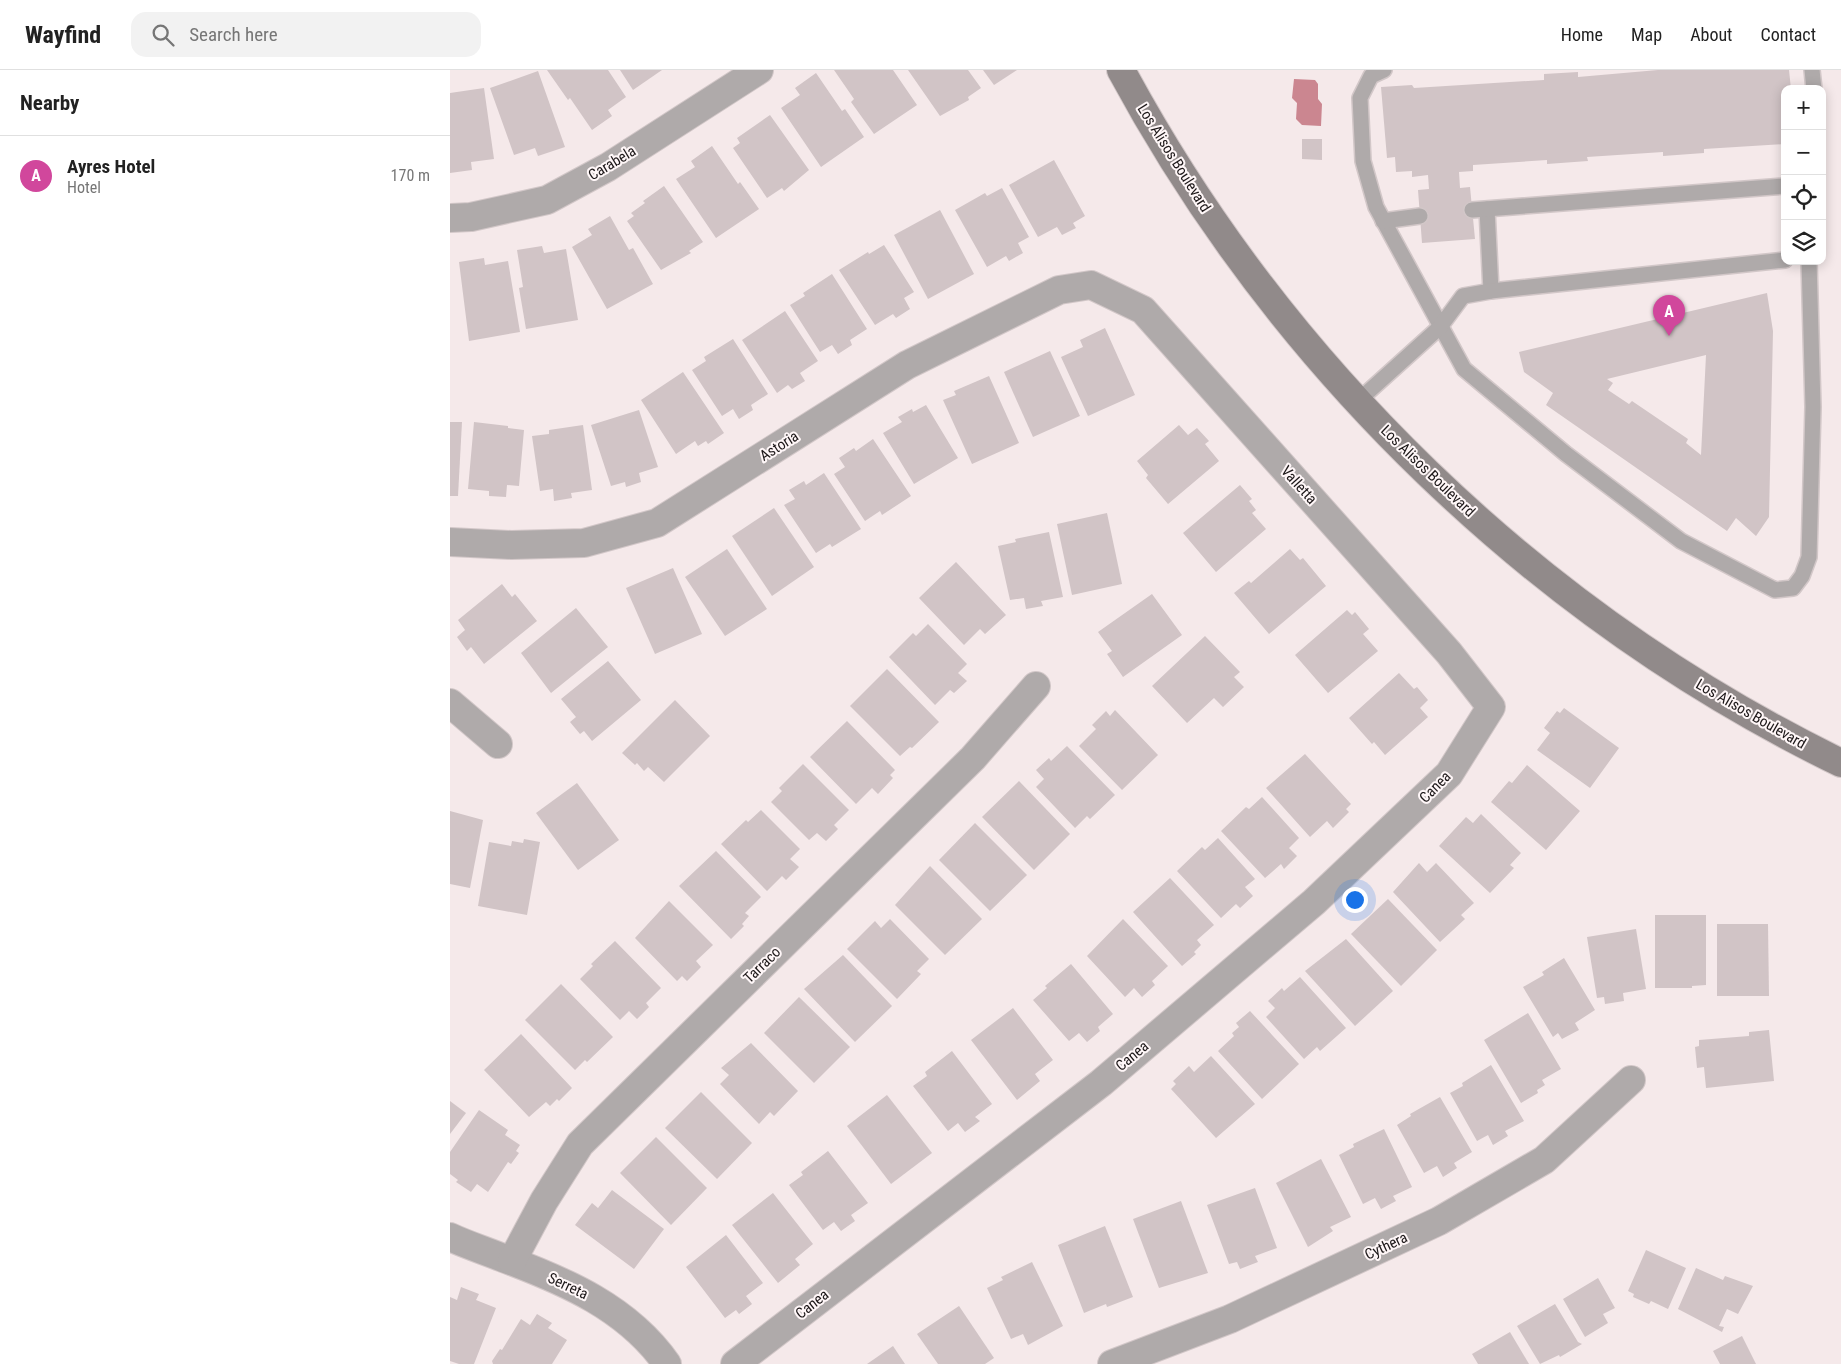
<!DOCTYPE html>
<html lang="en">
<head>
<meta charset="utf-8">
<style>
  :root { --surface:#fff; --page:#f2f2f2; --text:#222; --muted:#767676; --line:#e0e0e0; --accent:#1d6174 }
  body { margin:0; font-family:"Roboto Condensed",sans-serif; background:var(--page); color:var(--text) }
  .controls { position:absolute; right:15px; top:15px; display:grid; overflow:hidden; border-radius:10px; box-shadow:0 2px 12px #0003 }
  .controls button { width:45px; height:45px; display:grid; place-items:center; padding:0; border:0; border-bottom:1px solid var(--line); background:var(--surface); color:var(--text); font:25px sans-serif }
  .you { position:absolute; left:904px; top:829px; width:18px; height:18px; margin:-12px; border:4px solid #fff; border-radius:50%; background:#1a73e8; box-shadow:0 0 0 8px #1a73e833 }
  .badge { display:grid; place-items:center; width:32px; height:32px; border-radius:50%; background:var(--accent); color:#fff; font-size:16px; font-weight:700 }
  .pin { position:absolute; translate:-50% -41px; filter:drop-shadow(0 1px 2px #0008) }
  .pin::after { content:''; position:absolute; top:26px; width:18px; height:15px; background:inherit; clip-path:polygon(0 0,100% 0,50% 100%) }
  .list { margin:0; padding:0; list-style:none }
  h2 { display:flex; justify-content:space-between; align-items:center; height:65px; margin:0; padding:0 20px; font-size:21px }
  h2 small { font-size:16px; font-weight:400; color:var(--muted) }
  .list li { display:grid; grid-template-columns:32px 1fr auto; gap:15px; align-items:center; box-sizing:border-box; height:80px; padding:0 20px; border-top:1px solid var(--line) }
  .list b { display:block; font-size:19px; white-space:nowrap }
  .list p { margin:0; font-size:16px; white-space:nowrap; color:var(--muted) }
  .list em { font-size:16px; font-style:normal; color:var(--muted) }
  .icon { flex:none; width:28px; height:28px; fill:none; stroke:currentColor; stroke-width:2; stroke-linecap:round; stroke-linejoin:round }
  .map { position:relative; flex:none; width:1391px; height:1294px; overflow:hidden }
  header { display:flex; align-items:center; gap:30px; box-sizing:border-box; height:70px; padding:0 25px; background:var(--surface); border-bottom:1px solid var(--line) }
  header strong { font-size:24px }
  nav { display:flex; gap:28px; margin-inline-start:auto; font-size:18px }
  .search { width:350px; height:45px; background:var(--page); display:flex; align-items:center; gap:12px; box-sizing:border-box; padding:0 18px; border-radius:15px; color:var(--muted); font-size:19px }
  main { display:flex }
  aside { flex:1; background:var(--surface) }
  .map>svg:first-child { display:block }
  .water { fill:#cb8690 }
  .building { fill:#d1c4c6; fill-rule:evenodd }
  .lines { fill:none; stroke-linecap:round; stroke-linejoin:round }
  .lane-casing { stroke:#d2c7c8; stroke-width:18 }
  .street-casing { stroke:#d2c7c8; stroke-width:30 }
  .secondary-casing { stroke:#d2c7c8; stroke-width:30 }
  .lane { stroke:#afaaaa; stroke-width:15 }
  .street { stroke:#afaaaa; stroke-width:28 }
  .secondary { stroke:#918a8a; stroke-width:28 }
  .labels { text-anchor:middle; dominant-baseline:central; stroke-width:4; stroke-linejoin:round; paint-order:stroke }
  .street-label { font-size:15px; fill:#1c1718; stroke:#fff7f8 }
</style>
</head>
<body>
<header>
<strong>Wayfind</strong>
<div class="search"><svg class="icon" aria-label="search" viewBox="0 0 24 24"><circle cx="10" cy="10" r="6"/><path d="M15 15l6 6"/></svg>Search here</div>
<nav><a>Home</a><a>Map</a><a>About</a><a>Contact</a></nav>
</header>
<main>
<aside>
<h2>Nearby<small></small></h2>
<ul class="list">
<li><span class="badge" style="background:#d1479c">A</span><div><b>Ayres Hotel</b><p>Hotel</p></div><em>170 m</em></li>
</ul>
</aside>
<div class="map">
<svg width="1391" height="1294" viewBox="0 0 1391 1294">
  <rect width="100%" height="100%" fill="#f5e9ea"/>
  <polygon class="water" points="844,9 865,10 868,14 868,29 872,34 871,56 852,55 846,49 847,33 842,28"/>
  <g class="building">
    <polygon points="97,0 158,0 176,27 158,40 162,46 142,60 120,28 118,30"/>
    <polygon points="170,0 212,0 183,20"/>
    <polygon points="384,0 443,0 467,35 424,64 401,32 404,29"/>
    <polygon points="458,0 518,0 531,18 518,27 519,30 490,46"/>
    <polygon points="533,0 567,0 544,15"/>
    <polygon points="1208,0 1339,0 1341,19 1335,19 1335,74 1254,79 1254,83 1213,86 1213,82 1137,87 1138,91 1097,94 1097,90 1023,95 1023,101 1009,102 1010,118 1020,117 1025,169 972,173 968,120 979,119 978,105 962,107 962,101 946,102 945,87 937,88 931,17 962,15 964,18 1094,10 1094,4 1128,2 1128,7"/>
    <polygon points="88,1 115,77 88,86 85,78 64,85 40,18"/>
    <polygon points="366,3 392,41 395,39 414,67 371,97 331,38 350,25 345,18"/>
    <polygon points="34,18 44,89 21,92 22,100 0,103 0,23"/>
    <polygon points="320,45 359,100 334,121 332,118 317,128 283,78 290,73 287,68"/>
    <polygon points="852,69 872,69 872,90 852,89"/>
    <polygon points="262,76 288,114 290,112 309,139 266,168 226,109 245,97 241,91"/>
    <polygon points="604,90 635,146 623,153 626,158 612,165 607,157 588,167 559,115"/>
    <polygon points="214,116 253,172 239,181 241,183 211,200 177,151 184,146 181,143 195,133 193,131"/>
    <polygon points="552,118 579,167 568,173 573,183 559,191 556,186 537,197 505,140 535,123 537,126"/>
    <polygon points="490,140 524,204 478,229 444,165"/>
    <polygon points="160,146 179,180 183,178 203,214 157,239 122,177 142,165 138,159"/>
    <polygon points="434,175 464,222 454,228 460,239 446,248 443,244 425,255 389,200 418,182 419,184"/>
    <polygon points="92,176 94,183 116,179 128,250 76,259 69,218 73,217 67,180"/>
    <polygon points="34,188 35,195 58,191 70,262 19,271 9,192"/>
    <polygon points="382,204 417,259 400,270 402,275 388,284 382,275 370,282 340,235 355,226 353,223"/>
    <path d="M1317 223 1323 261 1319 447 1306 466 1286 448 1277 461 1096 335 1103 323 1074 302 1069 282ZM1256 285 1251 385 1236 373 1238 369 1182 331 1179 334 1158 320 1163 313 1157 309Z"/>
    <polygon points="335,241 368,291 350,303 355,311 342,319 338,315 327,323 292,270"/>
    <polygon points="655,258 685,325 638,346 611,287 633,277 630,270"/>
    <polygon points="283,269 318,324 301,335 303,340 289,349 283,339 272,346 242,300 256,291 254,287"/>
    <polygon points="600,281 630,346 583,367 554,302"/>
    <polygon points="233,302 274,363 258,374 256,371 248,376 245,371 226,384 191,330"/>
    <polygon points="539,306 569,373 522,394 493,330 506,325 504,321"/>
    <polygon points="476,335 508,388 464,414 433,363 452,352 448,347 462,339 463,342"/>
    <polygon points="189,340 208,397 189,403 191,412 176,417 175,412 161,416 141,355"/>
    <polygon points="0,352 12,352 8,426 0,426"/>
    <polygon points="24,352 58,356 58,358 74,360 69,416 57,415 56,427 39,426 39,421 18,419"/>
    <polygon points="133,355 142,420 121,423 122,428 104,431 103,419 90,421 82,366 99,364 99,360"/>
    <polygon points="729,355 738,365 747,358 759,371 755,374 769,391 718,434 696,408 698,405 687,391"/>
    <polygon points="423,369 461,426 432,445 430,441 415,451 384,404 395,397 389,388 404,378 406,381"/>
    <polygon points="374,403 411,459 382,477 380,474 366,483 334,435 345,429 339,420 354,411 356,415"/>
    <polygon points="790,415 802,429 799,431 806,440 802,443 816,459 766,502 733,463"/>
    <polygon points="324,438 364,497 322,526 282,466"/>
    <polygon points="657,443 672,514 622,525 607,454"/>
    <polygon points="599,462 613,527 591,531 593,536 576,539 574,528 560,530 548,476 566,472 565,469"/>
    <polygon points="277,479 317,539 275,566 235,507"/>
    <polygon points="840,479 850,490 853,488 876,516 819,564 784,523 799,511 801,513"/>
    <polygon points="506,492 556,545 535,564 530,559 514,575 469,528"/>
    <polygon points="223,498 252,564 205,584 176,518"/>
    <polygon points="52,514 62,527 65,524 87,551 34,594 21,577 17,581 7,567 15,560 8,550"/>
    <polygon points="702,524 732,565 673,607 657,584 662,581 648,562"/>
    <polygon points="126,538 158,577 101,623 71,583"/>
    <polygon points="897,540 902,545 905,542 919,559 913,564 928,581 878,623 845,585"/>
    <polygon points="478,554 517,594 508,603 517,611 504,623 500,620 485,635 439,587 463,563 466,566"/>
    <polygon points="755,566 790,602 784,607 794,617 773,637 764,628 737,653 702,616"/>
    <polygon points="158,591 191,630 142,671 134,661 130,664 120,652 126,647 111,629"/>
    <polygon points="437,599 489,652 462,678 460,677 450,686 400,636"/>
    <polygon points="949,603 964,619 967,617 978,630 970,638 978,647 935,685 924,672 922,674 899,648"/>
    <polygon points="225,630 260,666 214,712 198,697 194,701 187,693 185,695 172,683"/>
    <polygon points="1114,638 1169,678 1140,718 1087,680 1100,663 1094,658 1107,641 1110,643"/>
    <polygon points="665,640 708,685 672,720 629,676 646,659 642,655 656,641 660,646"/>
    <polygon points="397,651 445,700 440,705 443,708 428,724 422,718 406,734 360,687"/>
    <polygon points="617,676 665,725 640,749 637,746 625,758 586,717 594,709 586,700 599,688 601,691"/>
    <polygon points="855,684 901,734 896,739 899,742 883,758 877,751 860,767 816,718"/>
    <polygon points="353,694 399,740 384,755 388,759 376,771 367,763 359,770 321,732 332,721 329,718"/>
    <polygon points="1077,695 1130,741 1096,780 1041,732 1059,711 1062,713"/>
    <polygon points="569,711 620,764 584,800 532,747"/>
    <polygon points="127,713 169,770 128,800 86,743"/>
    <polygon points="812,727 849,768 839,778 847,786 834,799 831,794 815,808 771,761 796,737 799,739"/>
    <polygon points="311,740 350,779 340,789 349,797 336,810 332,806 317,821 271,774 296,750 298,752"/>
    <polygon points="0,741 33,750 20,818 0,814"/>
    <polygon points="1031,744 1071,783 1060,795 1064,798 1040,823 989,776 1016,747 1023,753"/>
    <polygon points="525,753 577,805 540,841 489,790"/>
    <polygon points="768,768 805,809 795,817 803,826 790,838 786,834 771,848 727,801 752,777 755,780"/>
    <polygon points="74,769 90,772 77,845 28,836 39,772 61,776 62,771 73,773"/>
    <polygon points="266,781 311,827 295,843 299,846 292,854 294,856 281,869 229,816"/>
    <polygon points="969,793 977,802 986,793 1024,833 1011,845 1015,849 990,872 943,822"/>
    <polygon points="480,796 532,849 495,885 445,835"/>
    <polygon points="720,808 764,855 747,870 751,875 744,882 746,884 732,896 683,842"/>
    <polygon points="938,829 987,880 951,916 901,864"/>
    <polygon points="219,831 263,875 246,891 251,897 237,911 232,906 227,911 185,868"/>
    <polygon points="1205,845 1256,845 1256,915 1242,916 1242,918 1205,918"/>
    <polygon points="440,849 479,889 467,901 471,904 447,929 397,879 425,851 431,858"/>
    <polygon points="673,849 718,896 702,911 705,915 692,927 684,918 675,927 637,886"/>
    <polygon points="1267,854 1318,854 1319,926 1267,926"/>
    <polygon points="1186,859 1196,919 1173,923 1174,931 1155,934 1154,927 1147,928 1137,867"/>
    <polygon points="896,869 943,921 905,956 855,901"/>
    <polygon points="165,871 211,918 196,933 199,937 187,949 179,941 170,950 130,909 143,896 141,894"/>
    <polygon points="393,885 442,936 405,972 354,919"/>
    <polygon points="1114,888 1145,940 1125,953 1129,960 1112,969 1108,963 1103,967 1073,917 1094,905 1092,902"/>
    <polygon points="621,894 663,944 648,957 650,961 637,972 629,963 619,971 583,930 597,918 595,916"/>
    <polygon points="850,907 896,958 870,981 867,977 854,989 816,947 825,938 818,931 832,918 834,921"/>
    <polygon points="111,914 163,967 137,992 135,990 125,1000 75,950"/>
    <polygon points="349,927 400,977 364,1013 314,963"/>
    <polygon points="563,938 603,990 585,1004 590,1011 567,1030 521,970"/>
    <polygon points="800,941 849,994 812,1029 768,981 784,966 782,963 789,957 786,953"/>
    <polygon points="1078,943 1111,999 1092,1010 1095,1015 1087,1020 1088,1023 1071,1033 1034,970"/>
    <polygon points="1319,960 1324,1011 1256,1018 1254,997 1247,998 1245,977 1249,976 1249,970 1299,966 1299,962"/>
    <polygon points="71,964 122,1018 109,1031 107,1029 100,1036 96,1032 79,1047 34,1000"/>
    <polygon points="301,973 348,1021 324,1046 320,1042 309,1054 270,1014 279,1005 271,998"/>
    <polygon points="502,981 542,1034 525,1047 530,1051 515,1062 508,1053 498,1061 463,1016 477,1006 475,1002"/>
    <polygon points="761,986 805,1034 766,1068 721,1019 726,1014 723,1011 739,996 744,1002"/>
    <polygon points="1041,995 1074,1051 1055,1061 1058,1066 1043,1075 1038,1065 1027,1071 1000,1023 1013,1016 1012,1013"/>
    <polygon points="251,1022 302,1073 267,1109 215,1058"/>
    <polygon points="437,1025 482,1083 441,1114 397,1056"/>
    <polygon points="990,1027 1022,1082 1004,1093 1007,1098 993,1107 987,1096 974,1103 947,1055 961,1046 960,1044"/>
    <polygon points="0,1031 16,1043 0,1064"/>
    <polygon points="29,1040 58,1060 55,1065 70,1075 66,1081 69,1083 61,1094 58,1092 38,1122 27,1114 21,1122 6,1112 8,1110 0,1104 0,1082"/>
    <polygon points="934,1059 962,1117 943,1126 946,1131 931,1139 925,1128 913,1134 889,1085 904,1077 903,1074"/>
    <polygon points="206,1067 257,1118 221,1155 170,1103"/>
    <polygon points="378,1081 418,1133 401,1145 405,1151 391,1161 384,1152 373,1160 339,1115 353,1105 351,1102"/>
    <polygon points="871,1089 901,1147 880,1157 883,1161 858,1177 826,1113"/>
    <polygon points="805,1118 827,1178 805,1186 808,1192 790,1199 787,1192 779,1194 757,1135"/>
    <polygon points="162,1120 214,1159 184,1199 125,1155 142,1133 148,1138"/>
    <polygon points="323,1123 363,1174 345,1189 350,1195 328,1213 282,1155"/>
    <polygon points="731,1131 758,1203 709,1218 683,1149"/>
    <polygon points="655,1156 683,1227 657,1237 656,1234 634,1243 608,1175"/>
    <polygon points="276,1165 313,1213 296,1226 302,1234 289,1244 286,1240 275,1248 236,1197"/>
    <polygon points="1196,1180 1236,1198 1218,1239 1201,1231 1199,1234 1183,1227 1184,1224 1178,1221"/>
    <polygon points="582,1192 613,1256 578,1275 573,1264 561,1269 537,1218 553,1210 551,1207"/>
    <polygon points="1246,1198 1273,1210 1275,1206 1303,1216 1288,1244 1277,1239 1269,1256 1274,1257 1272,1262 1228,1239"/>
    <polygon points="1148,1208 1165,1238 1153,1244 1158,1253 1135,1267 1113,1229"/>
    <polygon points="11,1217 29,1224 26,1230 46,1238 24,1294 9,1294 0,1291 0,1227 7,1230"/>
    <polygon points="1105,1234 1128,1272 1132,1274 1110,1287 1109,1285 1090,1294 1067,1256"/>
    <polygon points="509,1236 544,1288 535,1294 488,1294 467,1264"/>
    <polygon points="87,1244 102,1253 98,1258 117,1270 102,1294 43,1294 42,1291 50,1279 52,1280 71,1249 80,1255"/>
    <polygon points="1060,1262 1079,1294 1028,1294 1022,1284"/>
    <polygon points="1292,1266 1306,1294 1270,1294 1263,1281"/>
    <polygon points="443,1276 455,1294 417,1294"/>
  </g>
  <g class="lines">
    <defs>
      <g id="lane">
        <polyline points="934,0 921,6 910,28 913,91 926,137 1014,299 1116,384 1231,471 1325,520 1343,518 1352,506 1359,487 1363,337 1359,191"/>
        <polyline points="1362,0 1364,19"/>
        <polyline points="1037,139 1041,221"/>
        <polyline points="1022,140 1335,116"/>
        <polyline points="933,151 970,146"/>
        <polyline points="908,331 990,257 1013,226 1041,221 1335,190"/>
      </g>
      <g id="street">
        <polyline points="0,148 21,147 97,130 158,97 309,0"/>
        <polyline points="0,472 61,475 134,473 207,453 457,295 609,220 641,215 693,240 999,583 1041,637 999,704 864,832 651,1013 285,1294"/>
        <polyline points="0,633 48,674"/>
        <path d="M0 1167C17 1175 36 1181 53 1188 115 1211 178 1238 217 1294"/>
        <polyline points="62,1191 94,1131 130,1074 523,688 586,616"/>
        <polyline points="662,1294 780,1249 989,1151 1094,1090 1181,1010"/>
      </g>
      <path id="secondary" d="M671 0C831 297 1087 545 1391 693"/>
    </defs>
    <use href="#lane" class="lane-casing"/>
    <use href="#street" class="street-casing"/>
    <use href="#secondary" class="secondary-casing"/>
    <use href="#lane" class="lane"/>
    <use href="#street" class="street"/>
    <use href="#secondary" class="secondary"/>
  </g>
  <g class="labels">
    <g class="street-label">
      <text transform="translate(724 88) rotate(58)">Los Alisos Boulevard</text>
      <text transform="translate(162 93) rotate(-31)">Carabela</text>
      <text transform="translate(329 376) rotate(-32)">Astoria</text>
      <text transform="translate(978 401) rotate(44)">Los Alisos Boulevard</text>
      <text transform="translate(849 415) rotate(48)">Valletta</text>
      <text transform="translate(1301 644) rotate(30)">Los Alisos Boulevard</text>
      <text transform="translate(985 717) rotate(-45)">Canea</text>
      <text transform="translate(312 895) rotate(-44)">Tarraco</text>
      <text transform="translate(682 986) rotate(-40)">Canea</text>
      <text transform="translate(936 1176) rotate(-25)">Cythera</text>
      <text transform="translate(118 1216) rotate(25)">Serreta</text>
      <text transform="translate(362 1234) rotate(-38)">Canea</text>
    </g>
  </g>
</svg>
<div class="controls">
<button>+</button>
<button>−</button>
<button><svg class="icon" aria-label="locate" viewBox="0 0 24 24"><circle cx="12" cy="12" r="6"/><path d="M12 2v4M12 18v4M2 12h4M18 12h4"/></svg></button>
<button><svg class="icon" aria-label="layers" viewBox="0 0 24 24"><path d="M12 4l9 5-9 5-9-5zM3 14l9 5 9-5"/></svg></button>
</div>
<div class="you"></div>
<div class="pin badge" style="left:1219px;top:266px;background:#d1479c">A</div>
</div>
</main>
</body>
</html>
